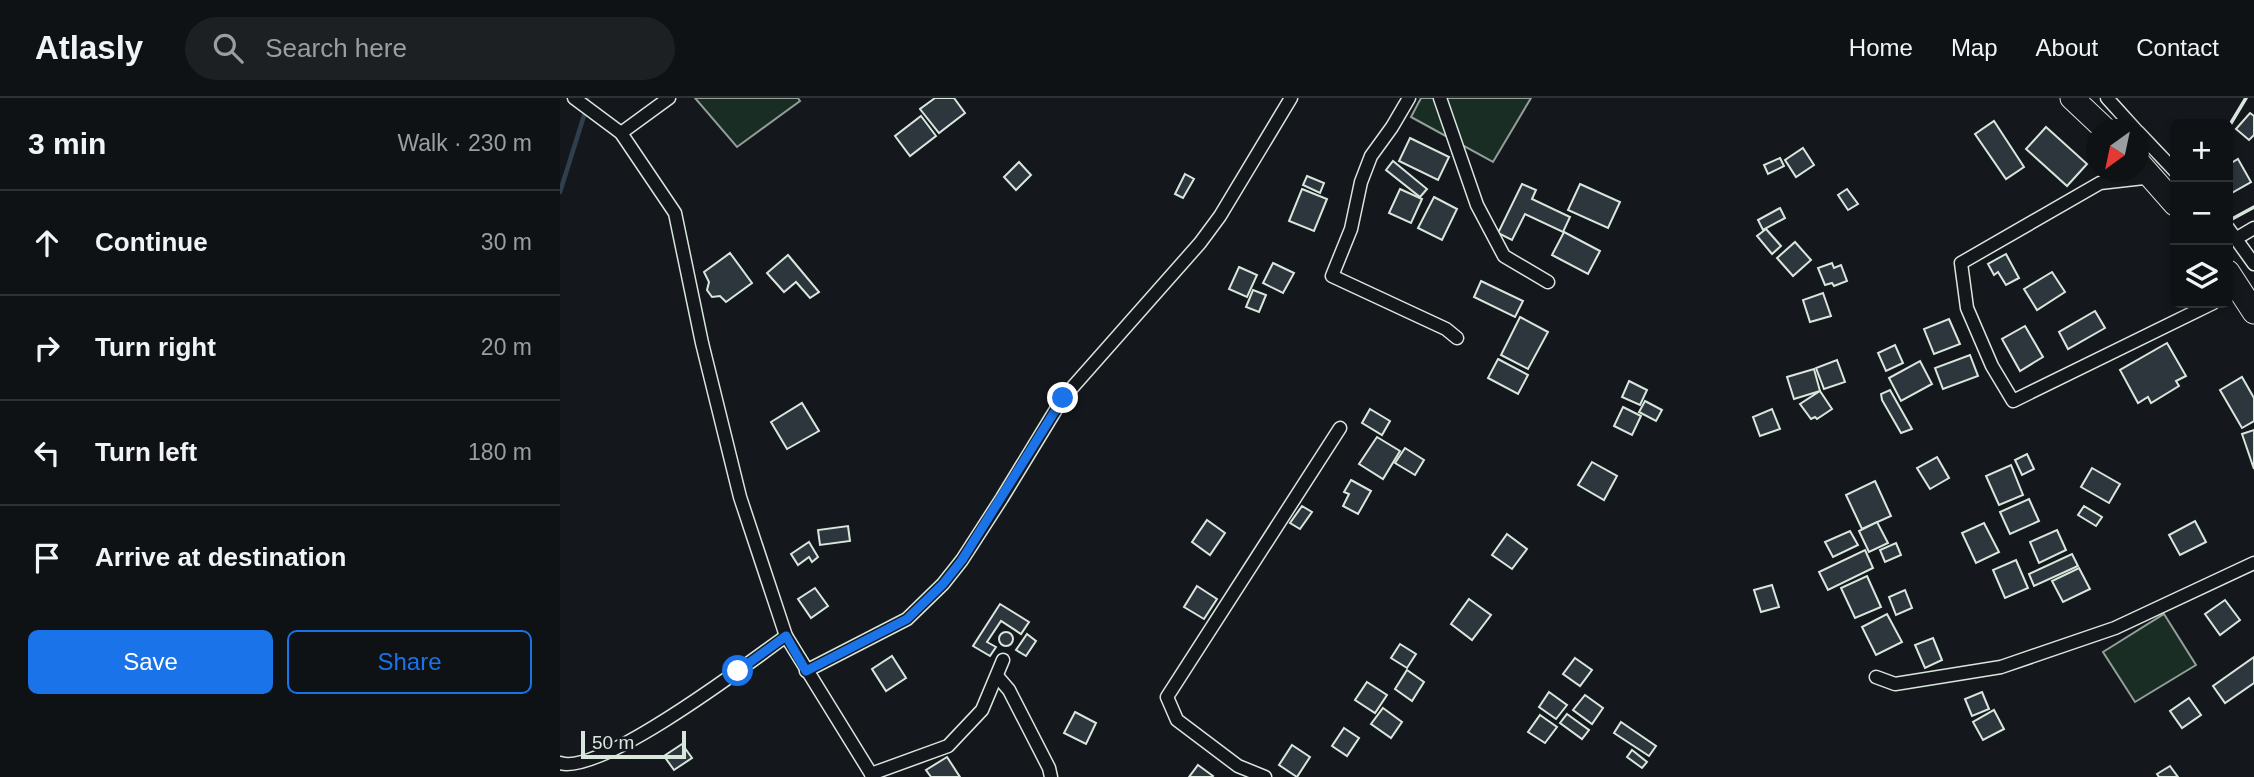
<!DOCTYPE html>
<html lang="en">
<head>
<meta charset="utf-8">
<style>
  :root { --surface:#0f1215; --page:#1d2022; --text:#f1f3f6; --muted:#9b9ea0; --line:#2f3234; --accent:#1a73e8 }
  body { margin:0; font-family:Helvetica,sans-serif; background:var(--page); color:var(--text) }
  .controls { position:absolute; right:21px; top:21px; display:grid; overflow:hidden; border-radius:10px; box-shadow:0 4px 10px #0003 }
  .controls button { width:63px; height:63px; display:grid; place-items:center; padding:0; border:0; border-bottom:2px solid var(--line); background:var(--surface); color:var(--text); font:35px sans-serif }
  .compass { position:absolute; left:1526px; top:21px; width:63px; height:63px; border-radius:50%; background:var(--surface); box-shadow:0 4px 10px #0003; rotate:213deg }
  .scale { position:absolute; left:21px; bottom:18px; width:105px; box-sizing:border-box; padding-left:7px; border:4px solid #d8e6dc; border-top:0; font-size:19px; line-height:24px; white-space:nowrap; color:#d8e6dc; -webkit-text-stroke:5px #14181c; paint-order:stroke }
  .stop { position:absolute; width:21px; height:21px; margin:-16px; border:5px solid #1a73e8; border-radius:50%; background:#fff }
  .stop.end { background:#1a73e8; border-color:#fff; box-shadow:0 2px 7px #0008 }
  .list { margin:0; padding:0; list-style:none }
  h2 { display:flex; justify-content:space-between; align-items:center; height:91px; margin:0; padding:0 28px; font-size:30px }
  h2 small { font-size:23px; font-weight:400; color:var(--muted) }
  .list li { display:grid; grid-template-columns:46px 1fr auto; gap:21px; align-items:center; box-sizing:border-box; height:105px; padding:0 28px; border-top:2px solid var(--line) }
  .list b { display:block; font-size:26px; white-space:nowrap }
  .list em { font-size:23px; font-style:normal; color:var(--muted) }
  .actions { display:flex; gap:14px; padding:21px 28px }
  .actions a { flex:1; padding:16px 0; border:2px solid var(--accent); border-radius:10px; text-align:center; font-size:24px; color:var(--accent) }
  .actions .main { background:var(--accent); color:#fff }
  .icon { flex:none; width:38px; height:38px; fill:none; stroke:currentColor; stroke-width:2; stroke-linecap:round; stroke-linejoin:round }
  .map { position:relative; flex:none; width:1694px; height:679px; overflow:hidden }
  header { display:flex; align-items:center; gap:42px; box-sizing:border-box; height:98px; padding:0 35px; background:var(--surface); border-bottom:2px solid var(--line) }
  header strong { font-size:33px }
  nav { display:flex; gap:38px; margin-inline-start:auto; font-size:24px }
  .search { width:490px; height:63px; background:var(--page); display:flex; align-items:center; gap:18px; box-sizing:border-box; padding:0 24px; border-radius:38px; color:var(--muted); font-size:26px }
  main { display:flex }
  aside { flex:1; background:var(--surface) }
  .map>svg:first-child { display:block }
  .green { fill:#1a2d24; stroke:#939e99; stroke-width:2 }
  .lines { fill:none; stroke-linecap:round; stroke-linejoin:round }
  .stream { stroke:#2f3f4d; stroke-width:4.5 }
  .building { fill:#2c363c; stroke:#d8e6dc; stroke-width:2 }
  .street-casing { stroke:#d8e6dc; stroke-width:15 }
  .highway-casing { stroke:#d8e6dc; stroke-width:25 }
  .street { stroke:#14181c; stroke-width:12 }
  .highway { stroke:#14181c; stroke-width:23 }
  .wall { stroke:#d8e6dc; stroke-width:3.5 }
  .route { stroke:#1a73e8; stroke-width:9 }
</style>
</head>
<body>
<header>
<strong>Atlasly</strong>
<div class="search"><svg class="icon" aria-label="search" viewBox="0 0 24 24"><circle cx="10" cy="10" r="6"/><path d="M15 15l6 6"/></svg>Search here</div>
<nav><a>Home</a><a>Map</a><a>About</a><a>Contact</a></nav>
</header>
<main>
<aside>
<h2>3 min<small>Walk · 230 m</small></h2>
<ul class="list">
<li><svg class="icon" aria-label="ahead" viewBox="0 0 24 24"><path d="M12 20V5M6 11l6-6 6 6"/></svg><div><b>Continue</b></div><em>30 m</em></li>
<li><svg class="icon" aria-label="right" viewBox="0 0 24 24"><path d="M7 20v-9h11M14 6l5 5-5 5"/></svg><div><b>Turn right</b></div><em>20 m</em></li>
<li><svg class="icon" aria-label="left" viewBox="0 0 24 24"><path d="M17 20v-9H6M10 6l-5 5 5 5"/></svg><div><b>Turn left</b></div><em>180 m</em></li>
<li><svg class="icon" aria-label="arrive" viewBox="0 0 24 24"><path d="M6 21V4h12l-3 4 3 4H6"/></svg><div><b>Arrive at destination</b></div></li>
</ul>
<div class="actions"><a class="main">Save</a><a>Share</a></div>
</aside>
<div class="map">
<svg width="1694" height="679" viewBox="0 0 1694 679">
  <rect width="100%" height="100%" fill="#14181c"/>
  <g class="green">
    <polygon points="135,0 238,0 240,3 177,49"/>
    <polygon points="861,0 971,0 933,64 851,19"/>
    <polygon points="1604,516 1636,567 1575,604 1543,554"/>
  </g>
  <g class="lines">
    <polyline class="stream" points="0,94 27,8 27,0"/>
  </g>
  <g class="building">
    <polygon points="375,0 394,0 405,15 379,35 360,11"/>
    <polygon points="1690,15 1694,18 1694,37 1689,42 1676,31"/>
    <polygon points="361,18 376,38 350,58 335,38"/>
    <polygon points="1434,23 1464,69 1446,81 1415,36"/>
    <polygon points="1486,29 1527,66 1507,88 1466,51"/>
    <polygon points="850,40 889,59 878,82 839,63"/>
    <polygon points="1243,50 1254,67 1236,79 1225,62"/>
    <polygon points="1220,60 1224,68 1208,76 1204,67"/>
    <polygon points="1678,61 1691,84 1668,97 1668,67"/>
    <polygon points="833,63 867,91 860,99 826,72"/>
    <polygon points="459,64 471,77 456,92 444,79"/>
    <polygon points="625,76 634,81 623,100 615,96"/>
    <polygon points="747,78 764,85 760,95 743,87"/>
    <polygon points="962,86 976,92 972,101 1010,119 1003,134 965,116 952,142 938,135"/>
    <polygon points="1020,86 1060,104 1048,130 1008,112"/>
    <polygon points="742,91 767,101 754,133 729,123"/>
    <polygon points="840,91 862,101 851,125 829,115"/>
    <polygon points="1287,91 1298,106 1288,112 1278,97"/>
    <polygon points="874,99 897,111 882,142 858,130"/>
    <polygon points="1220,110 1225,120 1203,132 1198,122"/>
    <polygon points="1206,131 1221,148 1212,156 1197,138"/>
    <polygon points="1004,134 1040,153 1028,176 992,157"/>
    <polygon points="1235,144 1251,162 1233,178 1217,160"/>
    <polygon points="170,155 192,185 166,204 160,198 152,199 147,192 149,184 144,174"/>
    <polygon points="1446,156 1459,180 1446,187 1438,174 1434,177 1428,166"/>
    <polygon points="228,157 259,194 250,200 236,184 224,194 207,175"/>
    <polygon points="713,165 734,175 723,195 703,185"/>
    <polygon points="1272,165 1274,170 1281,167 1287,183 1274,188 1272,185 1265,187 1258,170"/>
    <polygon points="679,169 697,177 687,199 669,191"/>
    <polygon points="1492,174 1505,194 1477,212 1464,191"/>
    <polygon points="921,183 963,203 955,219 914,199"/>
    <polygon points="693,192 706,197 699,214 686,209"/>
    <polygon points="1263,195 1271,218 1250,224 1243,202"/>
    <polygon points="1535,213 1545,230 1508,251 1499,234"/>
    <polygon points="960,219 988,234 968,271 941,257"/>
    <polygon points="1389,221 1400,246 1374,256 1364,231"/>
    <polygon points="1465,228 1483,259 1460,273 1442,241"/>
    <polygon points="1607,245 1626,278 1616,283 1619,288 1591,305 1588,299 1578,305 1560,272"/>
    <polygon points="1335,247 1343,265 1326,273 1318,255"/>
    <polygon points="1410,257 1418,278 1383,291 1375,270"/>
    <polygon points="938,261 968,277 958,296 928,280"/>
    <polygon points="1277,262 1285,284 1264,291 1256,270"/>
    <polygon points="1360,263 1372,286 1341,303 1329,280"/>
    <polygon points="1254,271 1260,293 1234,301 1227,279"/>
    <polygon points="1682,279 1694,300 1694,323 1682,330 1660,292"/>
    <polygon points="1069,283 1087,292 1080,307 1062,299"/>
    <polygon points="1330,292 1352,331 1341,335 1322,302 1321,296"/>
    <polygon points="1260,293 1272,311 1257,321 1255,319 1251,321 1240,306"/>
    <polygon points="1085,303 1102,312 1096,323 1079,314"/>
    <polygon points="242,305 259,333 227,351 211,324"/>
    <polygon points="1063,309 1081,318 1072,337 1054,328"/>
    <polygon points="810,311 830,323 822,337 802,325"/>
    <polygon points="1212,311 1220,331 1200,338 1193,319"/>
    <polygon points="1694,332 1694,371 1682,336"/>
    <polygon points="817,339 840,353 823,381 799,366"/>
    <polygon points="845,350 864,362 855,377 835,365"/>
    <polygon points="1467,356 1474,371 1462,377 1455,362"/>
    <polygon points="1377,359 1389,380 1370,391 1357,370"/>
    <polygon points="1032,364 1057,378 1044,402 1018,387"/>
    <polygon points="1451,367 1463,397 1439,407 1426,378"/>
    <polygon points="1532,370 1560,386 1549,405 1521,389"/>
    <polygon points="791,382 811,393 798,416 783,408 789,396 784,394"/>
    <polygon points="1315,383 1331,418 1302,431 1286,397"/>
    <polygon points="1469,401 1479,423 1450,436 1440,414"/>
    <polygon points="742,408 752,414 740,431 730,425"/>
    <polygon points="1524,408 1542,419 1536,428 1518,417"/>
    <polygon points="647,422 665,435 650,457 632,444"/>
    <polygon points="1635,423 1646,444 1620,457 1609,437"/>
    <polygon points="1317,424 1328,445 1309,454 1299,433"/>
    <polygon points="1424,425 1439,454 1416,465 1402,435"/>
    <polygon points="288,428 290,443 260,447 258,432"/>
    <polygon points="1497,432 1506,452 1479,465 1470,444"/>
    <polygon points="1290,433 1298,447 1273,459 1265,444"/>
    <polygon points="947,436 967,451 952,471 932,457"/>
    <polygon points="249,444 258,459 252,464 249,459 238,467 231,456"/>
    <polygon points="1336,445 1341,457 1325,464 1320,452"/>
    <polygon points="1305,452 1313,470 1268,492 1259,474"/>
    <polygon points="1512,456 1518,468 1474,488 1469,476"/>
    <polygon points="1456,462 1468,490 1445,500 1433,472"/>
    <polygon points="1519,470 1530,491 1503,504 1492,483"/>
    <polygon points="1307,478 1321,509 1295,520 1281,490"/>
    <polygon points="1212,487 1219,509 1201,514 1194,492"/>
    <polygon points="637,488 657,501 644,521 624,509"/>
    <polygon points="255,490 268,508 251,520 238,501"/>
    <polygon points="1345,492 1352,510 1336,517 1329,499"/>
    <polygon points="909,501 931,517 912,542 891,526"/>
    <polygon points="1665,502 1680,522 1660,537 1645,516"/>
    <polygon points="440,506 469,524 461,536 441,523 427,544 436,549 430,558 413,548"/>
    <polygon points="1327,516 1342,544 1316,557 1302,529"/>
    <circle cx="446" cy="541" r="7"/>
    <polygon points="467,536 476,543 466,558 456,552"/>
    <polygon points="1373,540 1382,562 1365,570 1355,547"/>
    <polygon points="840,546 856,556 847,570 831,560"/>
    <polygon points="332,558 346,580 326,593 312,571"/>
    <polygon points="1694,559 1694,585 1665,605 1653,588"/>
    <polygon points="1015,560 1032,572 1020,588 1003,576"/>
    <polygon points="847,572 864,584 852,603 835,591"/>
    <polygon points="807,584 827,597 815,615 795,602"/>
    <polygon points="989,594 1007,607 996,621 979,609"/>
    <polygon points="1422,594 1429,611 1412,618 1405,601"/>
    <polygon points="1025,597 1043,610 1032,626 1013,612"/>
    <polygon points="1629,600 1641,617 1622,630 1610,613"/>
    <polygon points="823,610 842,624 831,640 811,626"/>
    <polygon points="1434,612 1444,631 1423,642 1413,624"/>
    <polygon points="515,614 536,625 526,646 504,635"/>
    <polygon points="1007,616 1029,632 1022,641 1000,625"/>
    <polygon points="980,617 997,629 985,645 968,634"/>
    <polygon points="1061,624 1096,648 1089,658 1054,635"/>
    <polygon points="784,630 799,640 787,658 772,648"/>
    <polygon points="122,646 132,660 114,672 104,658"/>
    <polygon points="732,647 750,659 737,679 719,667"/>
    <polygon points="1072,652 1087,664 1082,670 1067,659"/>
    <polygon points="387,659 400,679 371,679 366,672"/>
    <polygon points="638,667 653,678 652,679 629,679"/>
    <polygon points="1610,668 1618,679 1599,679 1597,676"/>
  </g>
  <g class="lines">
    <defs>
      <g id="street">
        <polyline points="14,0 61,35 115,115 142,245 180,399 226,538 313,679"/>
        <polyline points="849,0 832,29 811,58 801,84 791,131 772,178 886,231 897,240"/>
        <polyline points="880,0 917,107 944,158 988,184"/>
        <polyline points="1547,0 1576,32"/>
        <polyline points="1578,34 1615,73"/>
        <polyline points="61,35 109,0"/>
        <polyline points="1593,79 1540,85 1401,165 1407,210 1432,268 1453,303 1653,205"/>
        <polyline points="1668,130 1694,166"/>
        <polyline points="1677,140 1694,130"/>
        <polyline points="246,573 347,521 383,486 402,462 442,400 503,300 640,145 660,118 731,0"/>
        <polyline points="437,578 449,592 489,670 491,679"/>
        <polyline points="1316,579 1335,586 1441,569 1555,530 1694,465"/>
        <path d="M0 665C40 678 189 565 226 538"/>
        <polyline points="311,676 388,648 422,612 443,562"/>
        <polyline points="705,679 678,668 617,622 607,599 780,330"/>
      </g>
      <g id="highway">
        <polyline points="1512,0 1546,32"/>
        <polyline points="1578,64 1615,106"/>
        <polyline points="1668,174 1694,214"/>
      </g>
    </defs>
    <use href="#street" class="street-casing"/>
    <use href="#highway" class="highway-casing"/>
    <use href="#street" class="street"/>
    <use href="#highway" class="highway"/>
    <g class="wall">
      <polyline points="1668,30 1686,0"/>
      <polyline points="1668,115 1672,121 1694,109"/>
    </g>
  </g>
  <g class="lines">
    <polyline class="route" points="178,573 226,538 246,573 347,521 383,486 402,462 503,300"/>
  </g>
</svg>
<div class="controls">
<button>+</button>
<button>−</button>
<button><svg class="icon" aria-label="layers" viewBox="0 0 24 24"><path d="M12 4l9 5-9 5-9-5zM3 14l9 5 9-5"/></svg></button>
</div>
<svg class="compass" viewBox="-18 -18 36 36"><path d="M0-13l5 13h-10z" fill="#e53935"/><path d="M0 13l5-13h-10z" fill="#9b9ea0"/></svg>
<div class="scale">50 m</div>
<div class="stop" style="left:178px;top:573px"></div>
<div class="stop end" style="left:503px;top:300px"></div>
</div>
</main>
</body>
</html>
